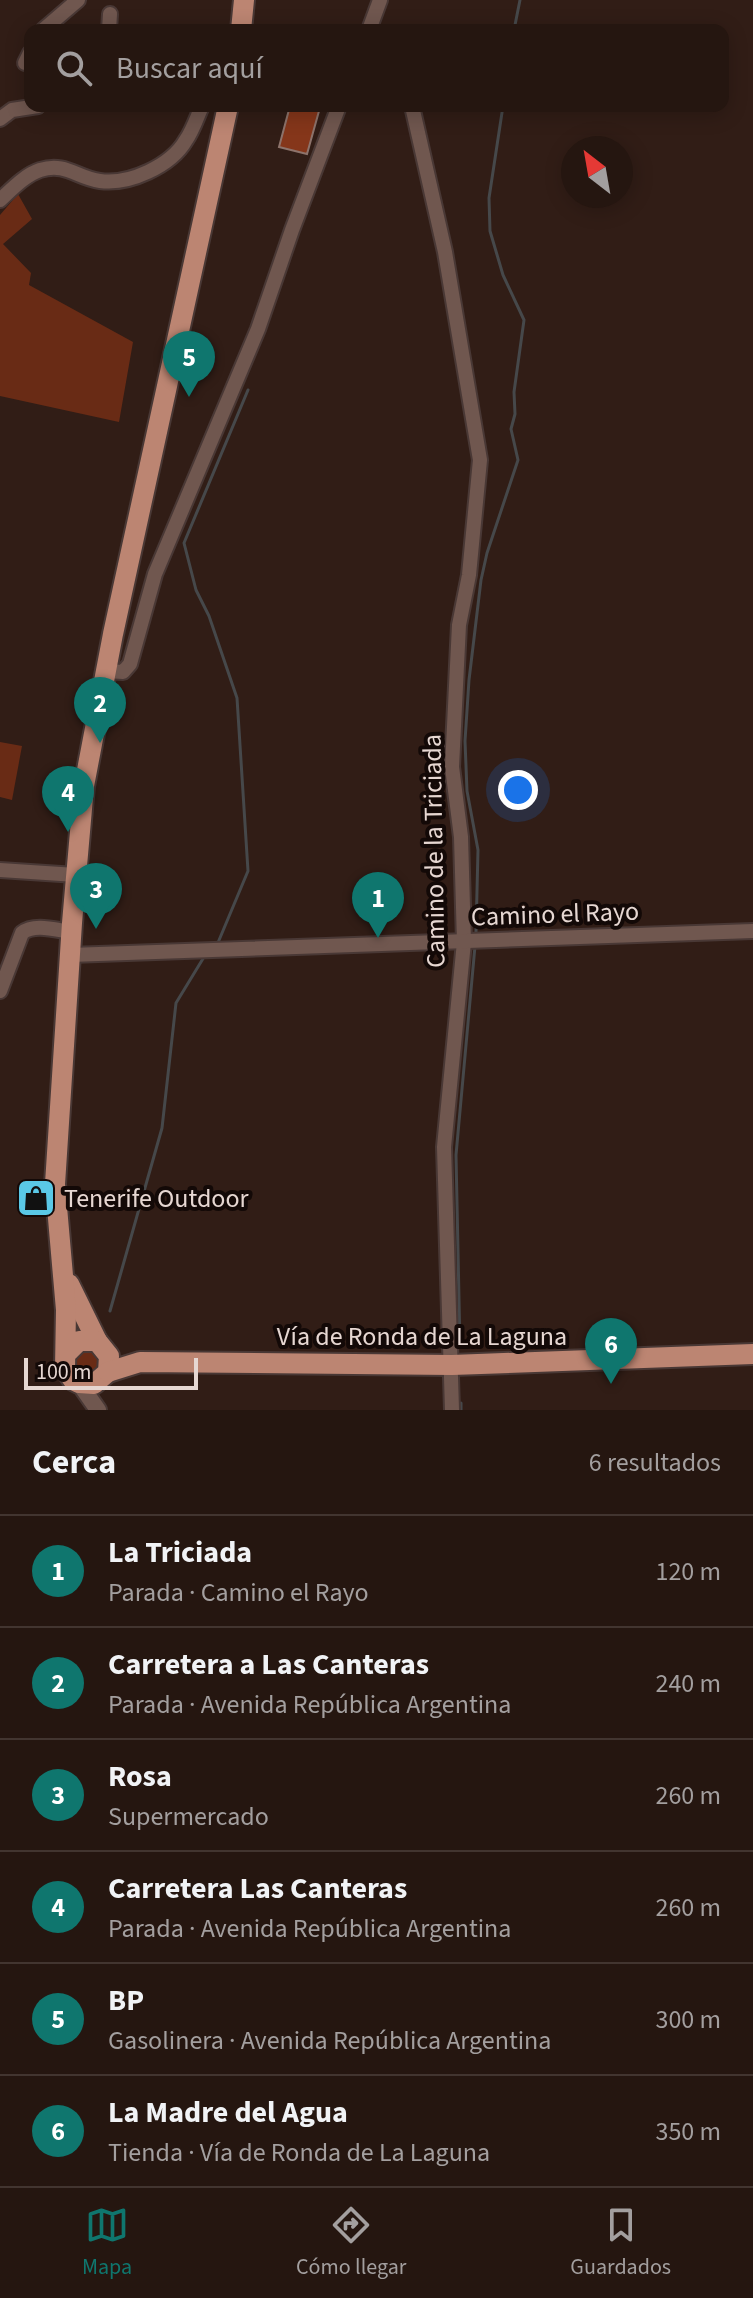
<!DOCTYPE html>
<html lang="es">
<head>
<meta charset="utf-8">
<style>
  :root { --surface:#251610; --page:#31231e; --text:#f1f3f6; --muted:#a39f9f; --line:#423530; --accent:#0f766e }
  body { margin:0; font-family:"Source Sans 3",sans-serif; background:var(--page); color:var(--text) }
  .compass { position:absolute; left:561px; top:136px; width:72px; height:72px; border-radius:50%; background:var(--surface); box-shadow:0 4px 20px #0003; rotate:329deg }
  .scale { position:absolute; left:24px; bottom:20px; width:174px; box-sizing:border-box; padding-left:8px; border:4px solid #e6d7d2; border-top:0; font-size:22px; line-height:28px; white-space:nowrap; color:#e6d7d2; -webkit-text-stroke:6px #130907; paint-order:stroke }
  .you { position:absolute; left:518px; top:790px; width:28px; height:28px; margin:-20px; border:6px solid #fff; border-radius:50%; background:#1a73e8; box-shadow:0 0 0 12px #1a73e833 }
  .badge { display:grid; place-items:center; width:52px; height:52px; border-radius:50%; background:var(--accent); color:#fff; font-size:26px; font-weight:700 }
  .pin { position:absolute; translate:-50% -66px; filter:drop-shadow(0 2px 4px #0008) }
  .pin::after { content:''; position:absolute; top:42px; width:28px; height:24px; background:inherit; clip-path:polygon(0 0,100% 0,50% 100%) }
  .list { margin:0; padding:0; list-style:none }
  h2 { display:flex; justify-content:space-between; align-items:center; height:104px; margin:0; padding:0 32px; font-size:34px }
  h2 small { font-size:26px; font-weight:400; color:var(--muted) }
  .list li { display:grid; grid-template-columns:52px 1fr auto; gap:24px; align-items:center; box-sizing:border-box; height:112px; padding:0 32px; border-top:2px solid var(--line) }
  .list b { display:block; font-size:30px; white-space:nowrap }
  .list p { margin:0; font-size:26px; white-space:nowrap; color:var(--muted) }
  .list em { font-size:26px; font-style:normal; color:var(--muted) }
  .icon { flex:none; width:44px; height:44px; fill:none; stroke:currentColor; stroke-width:2; stroke-linecap:round; stroke-linejoin:round }
  .map { position:relative; flex:none; width:753px; height:1410px; overflow:hidden }
  .search { position:absolute; background:var(--surface); box-shadow:0 4px 20px #0003; left:24px; right:24px; top:24px; height:88px; display:flex; align-items:center; gap:20px; box-sizing:border-box; padding:0 28px; border-radius:16px; color:var(--muted); font-size:30px }
  .sheet { height:776px; background:var(--surface) }
  nav { display:flex; justify-content:space-around; align-items:center; box-sizing:border-box; height:112px; border-top:2px solid var(--line); background:var(--surface); font-size:22px; color:var(--muted) }
  nav a { display:grid; justify-items:center; gap:4px }
  nav .on { color:var(--accent) }
  .map>svg:first-child { display:block }
  .green { fill:#692b15 }
  .lines { fill:none; stroke-linecap:round; stroke-linejoin:round }
  .stream { stroke:#46484a; stroke-width:3 }
  .building { fill:#85361a; stroke:#8d736b; stroke-width:2 }
  .minor-casing { stroke:#493835; stroke-width:18 }
  .tertiary-casing { stroke:#493835; stroke-width:20 }
  .primary-casing { stroke:#493835; stroke-width:24 }
  .minor { stroke:#70574f; stroke-width:14 }
  .tertiary { stroke:#70574f; stroke-width:16 }
  .primary { stroke:#bc8572; stroke-width:20 }
  .labels { text-anchor:middle; dominant-baseline:central; stroke-width:8; stroke-linejoin:round; paint-order:stroke }
  .street-label { font-size:26px; fill:#e6d7d2; stroke:#130907 }
  .poi-label { font-size:26px; fill:#e6d7d2; stroke:#130907; text-anchor:start }
</style>
</head>
<body>
<div class="map">
<svg width="753" height="1410" viewBox="0 0 753 1410">
  <rect width="100%" height="100%" fill="#311d16"/>
  <g class="green">
    <polygon points="18,194 32,219 3,244 31,273 29,285 133,342 119,422 0,396 0,215"/>
    <polygon points="0,742 22,746 12,800 0,797"/>
    <polygon points="81,1347 98,1352 100,1366 90,1375 81,1374 74,1368 74,1354"/>
  </g>
  <g class="lines">
    <g class="stream">
      <polyline points="514,30 520,0"/>
      <polyline points="476,932 478,850 467,791 465,741 469,680 481,580 487,553 518,460 511,429 515,414 514,392 524,320 503,275 490,231 489,198 503,106"/>
      <polyline points="217,945 248,871 237,698 209,616 196,590 184,543 248,390"/>
      <polyline points="110,1311 162,1128 176,1003 204,957"/>
      <polyline points="460,1347 456,1155 475,946"/>
      <polyline points="461,1410 461,1403"/>
    </g>
  </g>
  <polygon class="building" points="290,106 319,111 307,154 279,147"/>
  <g class="lines">
    <defs>
      <g id="minor">
        <polyline points="43,30 78,0"/>
        <polyline points="109,30 110,14"/>
        <polyline points="369,30 380,0"/>
        <polyline points="25,63 30,53"/>
        <polyline points="412,106 445,252 480,460 469,575 459,625 452,767 461,837 464,942 444,1147 452,1410"/>
        <polyline points="0,119 12,110 38,106"/>
        <path d="M0 200C12 189 25 175 40 170 66 162 77 178 100 181 129 185 171 166 186 140 193 130 197 117 202 106"/>
        <polyline points="106,671 123,672 130,664 155,574 258,329 292,230 339,106"/>
        <polyline points="0,870 76,875"/>
        <polyline points="70,955 753,931"/>
        <path d="M0 991 22 933C34 923 56 930 71 932"/>
      </g>
      <polyline id="tertiary" points="79,1383 98,1410"/>
      <g id="primary">
        <polyline points="241,30 244,0"/>
        <polyline points="69,1284 97,1341"/>
        <polyline points="66,1354 79,1341 97,1341 109,1356 108,1372 94,1384 79,1383 73,1380 65,1368 66,1310 55,1184 72,923 84,786 113,634 228,106"/>
        <polyline points="108,1372 140,1362 452,1365 753,1354"/>
      </g>
    </defs>
    <use href="#minor" class="minor-casing"/>
    <use href="#tertiary" class="tertiary-casing"/>
    <use href="#primary" class="primary-casing"/>
    <use href="#minor" class="minor"/>
    <use href="#tertiary" class="tertiary"/>
    <use href="#primary" class="primary"/>
  </g>
  <defs>
    <symbol id="shop-square" viewBox="-11 -11 22 22"><rect x="-9" y="-9" width="18" height="18" rx="4" fill="#5ac8e6" stroke="#130907"/><path d="M-5-2.5h2.3a2.7 3.5 0 0 1 5.4 0H5L5.5 6h-11ZM-1.5-2.5h3a1.5 2.3 0 0 0-3 0Z" fill="#111"/></symbol>
  </defs>
  <g fill-rule="evenodd">
    <use href="#shop-square" x="14" y="1176" width="44" height="44"/>
  </g>
  <g class="labels">
    <g class="street-label">
      <text transform="translate(434 851) rotate(-91)">Camino de la Triciada</text>
      <text transform="translate(555 914) rotate(-2)">Camino el Rayo</text>
      <text x="422" y="1336">Vía de Ronda de La Laguna</text>
    </g>
    <g class="poi-label">
      <text x="64" y="1198">Tenerife Outdoor</text>
    </g>
  </g>
</svg>
<svg class="compass" viewBox="-18 -18 36 36"><path d="M0-13l5 13h-10z" fill="#e53935"/><path d="M0 13l5-13h-10z" fill="#a39f9f"/></svg>
<div class="scale">100 m</div>
<div class="you"></div>
<div class="pin badge" style="left:378px;top:938px">1</div>
<div class="pin badge" style="left:100px;top:743px">2</div>
<div class="pin badge" style="left:96px;top:929px">3</div>
<div class="pin badge" style="left:68px;top:832px">4</div>
<div class="pin badge" style="left:189px;top:397px">5</div>
<div class="pin badge" style="left:611px;top:1384px">6</div>
<div class="search"><svg class="icon" aria-label="search" viewBox="0 0 24 24"><circle cx="10" cy="10" r="6"/><path d="M15 15l6 6"/></svg>Buscar aquí</div>
</div>
<section class="sheet">
<h2>Cerca<small>6 resultados</small></h2>
<ul class="list">
<li><span class="badge">1</span><div><b>La Triciada</b><p>Parada · Camino el Rayo</p></div><em>120 m</em></li>
<li><span class="badge">2</span><div><b>Carretera a Las Canteras</b><p>Parada · Avenida República Argentina</p></div><em>240 m</em></li>
<li><span class="badge">3</span><div><b>Rosa</b><p>Supermercado</p></div><em>260 m</em></li>
<li><span class="badge">4</span><div><b>Carretera Las Canteras</b><p>Parada · Avenida República Argentina</p></div><em>260 m</em></li>
<li><span class="badge">5</span><div><b>BP</b><p>Gasolinera · Avenida República Argentina</p></div><em>300 m</em></li>
<li><span class="badge">6</span><div><b>La Madre del Agua</b><p>Tienda · Vía de Ronda de La Laguna</p></div><em>350 m</em></li>
</ul>
</section>
<nav>
<a class="on"><svg class="icon" aria-label="map" viewBox="0 0 24 24"><path d="M3 6l6-2 6 2 6-2v14l-6 2-6-2-6 2zM9 4v14M15 6v14"/></svg>Mapa</a>
<a><svg class="icon" aria-label="directions" viewBox="0 0 24 24"><path d="M12 3l9 9-9 9-9-9zM9 14v-3h6M13 9l2 2-2 2"/></svg>Cómo llegar</a>
<a><svg class="icon" aria-label="saved" viewBox="0 0 24 24"><path d="M7 4h10v16l-5-4-5 4z"/></svg>Guardados</a>
</nav>
</body>
</html>
